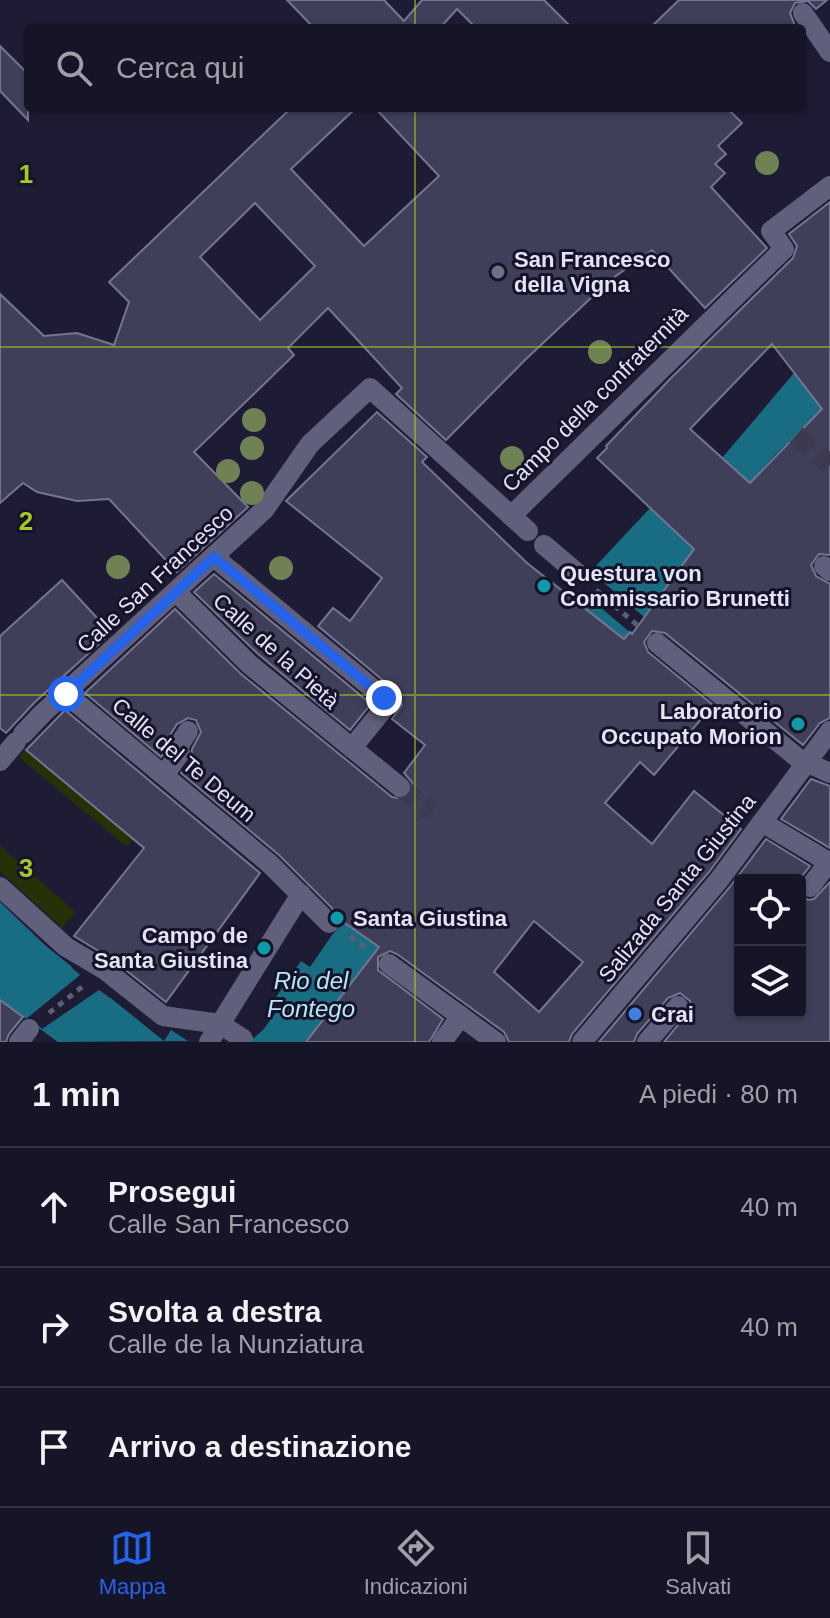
<!DOCTYPE html>
<html lang="it">
<head>
<meta charset="utf-8">
<style>
  :root { --surface:#161527; --page:#232233; --text:#f1f3f6; --muted:#9e9fa7; --line:#353444; --accent:#2563eb }
  body { margin:0; font-family:Helvetica,sans-serif; background:var(--page); color:var(--text) }
  .controls { position:absolute; right:24px; bottom:24px; display:grid; overflow:hidden; border-radius:8px; box-shadow:0 2px 6px #0004 }
  .controls button { width:72px; height:72px; display:grid; place-items:center; padding:0; border:0; border-bottom:2px solid var(--line); background:var(--surface); color:var(--text); font:40px sans-serif }
  .stop { position:absolute; width:24px; height:24px; margin:-18px; border:6px solid #2563eb; border-radius:50%; background:#fff }
  .stop.end { background:#2563eb; border-color:#fff; box-shadow:0 2px 8px #0008 }
  .list { margin:0; padding:0; list-style:none }
  h2 { display:flex; justify-content:space-between; align-items:center; height:104px; margin:0; padding:0 32px; font-size:34px }
  h2 small { font-size:26px; font-weight:400; color:var(--muted) }
  .list li { display:grid; grid-template-columns:52px 1fr auto; gap:24px; align-items:center; box-sizing:border-box; height:120px; padding:0 32px; border-top:2px solid var(--line) }
  .list b { display:block; font-size:30px; white-space:nowrap }
  .list p { margin:0; font-size:26px; white-space:nowrap; color:var(--muted) }
  .list em { font-size:26px; font-style:normal; color:var(--muted) }
  .icon { flex:none; width:44px; height:44px; fill:none; stroke:currentColor; stroke-width:2; stroke-linecap:round; stroke-linejoin:round }
  .map { position:relative; flex:none; width:830px; height:1042px; overflow:hidden }
  .search { position:absolute; background:var(--surface); box-shadow:0 2px 6px #0004; left:24px; right:24px; top:24px; height:88px; display:flex; align-items:center; gap:20px; box-sizing:border-box; padding:0 28px; border-radius:8px; color:var(--muted); font-size:30px }
  .sheet { height:464px; background:var(--surface) }
  nav { display:flex; justify-content:space-around; align-items:center; box-sizing:border-box; height:112px; border-top:2px solid var(--line); background:var(--surface); font-size:22px; color:var(--muted) }
  nav a { display:grid; justify-items:center; gap:4px }
  nav .on { color:var(--accent) }
  .map>svg:first-child { display:block }
  .green { fill:#263107 }
  .water { fill:#186d82 }
  .pier { fill:#1e1c34 }
  .building { fill:#3f3f59; stroke:#757592; stroke-width:2; fill-rule:evenodd }
  .lines { fill:none; stroke-linecap:round; stroke-linejoin:round }
  .pedestrian-tunnel { stroke:#3c3a51; stroke-width:20; stroke-dasharray:20 10; stroke-linecap:butt }
  .path { stroke:#5f5d73; stroke-width:5; stroke-dasharray:6 6; stroke-linecap:butt }
  .pedestrian { stroke:#61607c; stroke-width:20 }
  .tree { fill:#708154 }
  .route { stroke:#2563eb; stroke-width:10 }
  .grid { fill:none; stroke:#a5c824; stroke-width:2; stroke-opacity:0.55 }
  .worship-dot { fill:#6b7280; stroke:#151329; stroke-width:3 }
  .culture-dot { fill:#0f9aa8; stroke:#151329; stroke-width:3 }
  .shop-dot { fill:#3f7fe0; stroke:#151329; stroke-width:3 }
  .labels { text-anchor:middle; dominant-baseline:central; stroke-width:6; stroke-linejoin:round; paint-order:stroke }
  .poi-label { font-size:22px; font-weight:bold; fill:#e3e3f4; stroke:#151329; text-anchor:start }
  .street-label { font-size:22px; fill:#e3e3f4; stroke:#151329 }
  .water-label { font-size:24px; font-style:italic; fill:#b7e6f6; stroke:#151329 }
  .grid-label { font-size:26px; text-anchor:middle; font-weight:bold; fill:#a5c824; stroke:#151329; stroke-width:6; stroke-linejoin:round; paint-order:stroke }
</style>
</head>
<body>
<div class="map">
<svg width="830" height="1042" viewBox="0 0 830 1042">
  <rect width="100%" height="100%" fill="#1e1c34"/>
  <g class="green">
    <polygon points="26,750 135,837 127,847 19,757"/>
    <polygon points="0,846 75,912 62,928 0,871"/>
  </g>
  <g class="water">
    <polygon points="794,373 830,402 775,455 729,506 643,619 531,752 308,1042 249,1042 263,1030 283,1003 276,997 301,961 310,967 332,935 372,890 602,581 591,571 651,507 722,458"/>
    <polygon points="0,902 46,946 164,1041 171,1030 188,1041 58,1042 0,1000"/>
  </g>
  <g class="pier">
    <polygon points="588,569 644,617 633,635 586,595 597,581 587,573"/>
    <polygon points="75,965 111,994 110,998 99,990 42,1029 39,1026 36,1029 26,1019 80,975 71,967"/>
  </g>
  <g class="building">
    <polygon points="287,0 384,0 404,21 422,0 544,0 572,28 476,28 457,9 440,28 314,28"/>
    <polygon points="679,0 827,0 816,9 808,1 795,3 790,13 796,28 650,28"/>
    <polygon points="0,46 28,74 28,120 0,91"/>
    <path d="M291 108H356L291 169 364 246 439 176 375 108H727L742 123 718 146 726 154 715 164 725 173 711 187 767 248 705 308 652 250 609 281 525 360 446 440 396 394 402 388 328 308 288 348 294 355 194 452 248 507 177 572 109 499 77 501 37 492 23 483 0 503V294L44 336 77 333 114 345 129 302 109 282ZM255 203 315 266 260 320 200 257Z"/>
    <path d="M830 202V555L819 554 811 565 816 576 830 584V718L820 723 803 745 665 633 652 631 644 642 648 652 713 705 654 775 640 762 605 803 652 844 694 791 741 829 709 872 572 1034 569 1042H509L504 1032 397 954 390 951 378 957V970L443 1019 429 1042H306L379 947 342 921 338 914 279 855 181 773 191 760 192 749 201 732 196 720 188 718 177 724 167 740 166 751 161 757 85 693 175 609 241 674 392 797 405 799 413 788 412 782 404 773 425 745 392 719 402 705 397 692 318 626 333 608 350 621 382 578 286 501 288 499 377 412 427 457 422 462 527 563 624 639 630 632 632 634 694 549 597 458 607 448 606 446 671 378 793 258 797 246 789 234ZM772 344 822 409 750 483 690 429ZM534 921 583 962 539 1012 494 972Z"/>
    <polygon points="214,574 371,704 350,730 258,654 194,592"/>
    <polygon points="62,580 111,633 34,703 6,733 0,728 0,636"/>
    <polygon points="65,710 260,873 166,1002 113,960 74,936 144,848 26,750"/>
    <polygon points="811,779 830,786 830,848 781,819"/>
    <polygon points="766,839 810,866 799,880 740,880 740,1012 800,1012 800,895 808,900 814,899 830,882 830,1042 664,1042 691,1009 690,1001 680,993 668,998 637,1034 634,1042 599,1042 729,888"/>
    <polygon points="0,1000 23,1017 9,1034 6,1042 0,1042"/>
  </g>
  <g class="lines">
    <g class="pedestrian-tunnel">
      <polyline points="796,435 830,465"/>
      <polyline points="400,787 432,812"/>
    </g>
    <g class="path">
      <polyline points="596,590 637,625"/>
      <polyline points="350,937 368,949"/>
      <polyline points="49,1013 82,987"/>
    </g>
    <g class="pedestrian">
      <polyline points="803,13 830,52"/>
      <polyline points="511,516 784,249 771,231 830,186"/>
      <polyline points="544,545 577,573"/>
      <polyline points="214,557 389,702 352,748 400,787"/>
      <polyline points="824,566 830,571"/>
      <polyline points="176,592 249,664 352,748"/>
      <polyline points="657,643 799,759 830,773"/>
      <polyline points="66,694 270,864 329,923"/>
      <polyline points="23,734 43,713 264,510 310,444 370,388 528,531"/>
      <polyline points="0,761 16,742"/>
      <polyline points="164,775 180,753 178,747 188,731"/>
      <polyline points="762,822 830,863"/>
      <polyline points="0,887 66,947 105,970 163,1016 220,1024 243,1039"/>
      <polyline points="810,887 829,862"/>
      <polyline points="389,964 496,1042"/>
      <polyline points="19,1042 29,1029"/>
      <polyline points="209,1042 301,894"/>
      <polyline points="442,1042 461,1016"/>
      <polyline points="582,1042 719,880 830,731"/>
      <polyline points="647,1042 678,1006"/>
    </g>
  </g>
  <g class="tree">
    <circle cx="767" cy="163" r="12"/>
    <circle cx="600" cy="352" r="12"/>
    <circle cx="254" cy="420" r="12"/>
    <circle cx="252" cy="448" r="12"/>
    <circle cx="512" cy="458" r="12"/>
    <circle cx="228" cy="471" r="12"/>
    <circle cx="252" cy="493" r="12"/>
    <circle cx="118" cy="567" r="12"/>
    <circle cx="281" cy="568" r="12"/>
  </g>
  <g class="lines">
    <polyline class="route" points="66,694 214,557 384,698"/>
  </g>
  <path class="grid" d="M415 0V28M415 108V1042M0 347H830M0 695H830"/>
  <circle class="worship-dot" cx="498" cy="272" r="8"/>
  <g class="culture-dot">
    <circle cx="544" cy="586" r="8"/>
    <circle cx="798" cy="724" r="8"/>
    <circle cx="337" cy="918" r="8"/>
    <circle cx="264" cy="948" r="8"/>
  </g>
  <circle class="shop-dot" cx="635" cy="1014" r="8"/>
  <g class="labels">
    <g class="poi-label">
      <text x="514" y="259">San Francesco<tspan x="514" dy="25">della Vigna</tspan></text>
      <text x="560" y="573">Questura von<tspan x="560" dy="25">Commissario Brunetti</tspan></text>
      <text x="782" y="711" text-anchor="end">Laboratorio<tspan x="782" dy="25">Occupato Morion</tspan></text>
      <text x="353" y="918">Santa Giustina</text>
      <text x="248" y="935" text-anchor="end">Campo de<tspan x="248" dy="25">Santa Giustina</tspan></text>
      <text x="651" y="1014">Crai</text>
    </g>
    <g class="street-label">
      <text transform="translate(595 399) rotate(-45)">Campo della confraternità</text>
      <text transform="translate(155 579) rotate(-43)">Calle San Francesco</text>
      <text transform="translate(276 651) rotate(42)">Calle de la Pietà</text>
      <text transform="translate(184 760) rotate(40)">Calle del Te Deum</text>
      <text transform="translate(677 888) rotate(-51)">Salizada Santa Giustina</text>
    </g>
    <g class="water-label">
      <text x="311" y="980">Rio del<tspan x="311" dy="28">Fontego</tspan></text>
    </g>
  </g>
  <g class="grid-label">
    <text x="26" y="183">1</text>
    <text x="26" y="530">2</text>
    <text x="26" y="877">3</text>
  </g>
</svg>
<div class="controls">
<button><svg class="icon" aria-label="locate" viewBox="0 0 24 24"><circle cx="12" cy="12" r="6"/><path d="M12 2v4M12 18v4M2 12h4M18 12h4"/></svg></button>
<button><svg class="icon" aria-label="layers" viewBox="0 0 24 24"><path d="M12 4l9 5-9 5-9-5zM3 14l9 5 9-5"/></svg></button>
</div>
<div class="stop" style="left:66px;top:694px"></div>
<div class="stop end" style="left:384px;top:698px"></div>
<div class="search"><svg class="icon" aria-label="search" viewBox="0 0 24 24"><circle cx="10" cy="10" r="6"/><path d="M15 15l6 6"/></svg>Cerca qui</div>
</div>
<section class="sheet">
<h2>1 min<small>A piedi · 80 m</small></h2>
<ul class="list">
<li><svg class="icon" aria-label="ahead" viewBox="0 0 24 24"><path d="M12 20V5M6 11l6-6 6 6"/></svg><div><b>Prosegui</b><p>Calle San Francesco</p></div><em>40 m</em></li>
<li><svg class="icon" aria-label="right" viewBox="0 0 24 24"><path d="M7 20v-9h11M14 6l5 5-5 5"/></svg><div><b>Svolta a destra</b><p>Calle de la Nunziatura</p></div><em>40 m</em></li>
<li><svg class="icon" aria-label="arrive" viewBox="0 0 24 24"><path d="M6 21V4h12l-3 4 3 4H6"/></svg><div><b>Arrivo a destinazione</b></div></li>
</ul>
</section>
<nav>
<a class="on"><svg class="icon" aria-label="map" viewBox="0 0 24 24"><path d="M3 6l6-2 6 2 6-2v14l-6 2-6-2-6 2zM9 4v14M15 6v14"/></svg>Mappa</a>
<a><svg class="icon" aria-label="directions" viewBox="0 0 24 24"><path d="M12 3l9 9-9 9-9-9zM9 14v-3h6M13 9l2 2-2 2"/></svg>Indicazioni</a>
<a><svg class="icon" aria-label="saved" viewBox="0 0 24 24"><path d="M7 4h10v16l-5-4-5 4z"/></svg>Salvati</a>
</nav>
</body>
</html>
